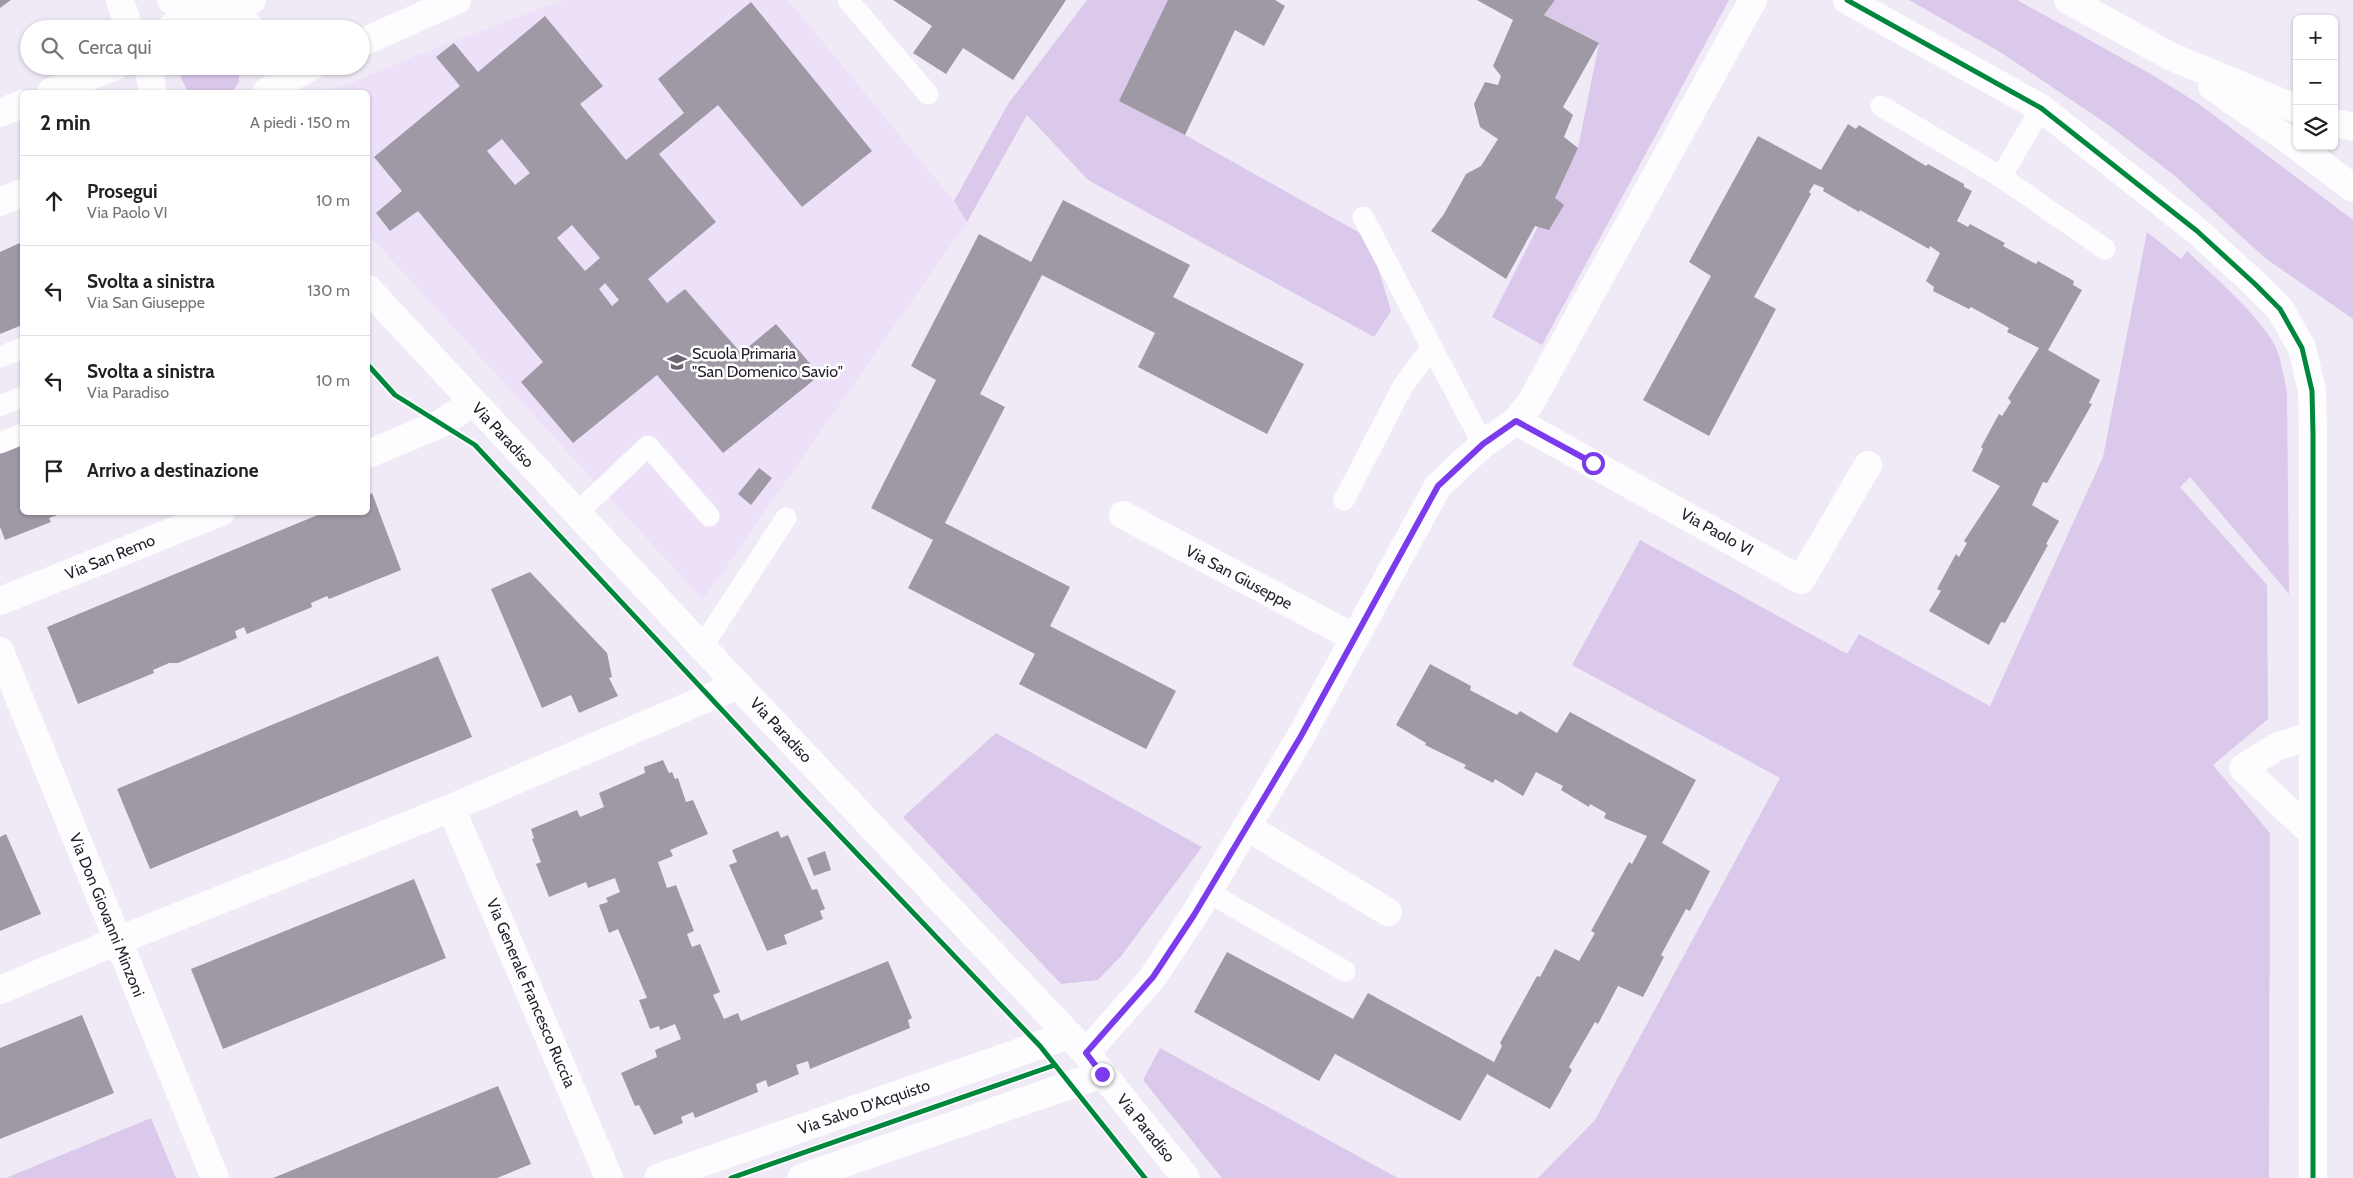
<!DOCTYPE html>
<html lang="it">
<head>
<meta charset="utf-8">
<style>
  :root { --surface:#fff; --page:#f6f6f6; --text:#202124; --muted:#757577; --line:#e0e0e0 }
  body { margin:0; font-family:Cabin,sans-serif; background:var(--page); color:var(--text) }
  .controls { position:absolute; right:15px; top:15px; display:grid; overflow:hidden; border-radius:8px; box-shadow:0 1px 4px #0004 }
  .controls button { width:45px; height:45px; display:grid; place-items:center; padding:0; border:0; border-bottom:1px solid var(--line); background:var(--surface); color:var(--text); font:25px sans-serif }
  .stop { position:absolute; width:15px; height:15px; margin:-11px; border:4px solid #7c3aed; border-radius:50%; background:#fff }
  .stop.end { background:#7c3aed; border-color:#fff; box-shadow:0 1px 5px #0008 }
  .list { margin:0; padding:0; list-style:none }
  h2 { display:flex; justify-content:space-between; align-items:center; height:65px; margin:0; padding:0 20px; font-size:21px }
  h2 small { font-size:16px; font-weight:400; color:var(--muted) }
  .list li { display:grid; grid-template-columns:32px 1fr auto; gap:15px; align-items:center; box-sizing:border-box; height:90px; padding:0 20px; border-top:1px solid var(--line) }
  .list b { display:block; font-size:19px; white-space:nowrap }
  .list p { margin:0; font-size:16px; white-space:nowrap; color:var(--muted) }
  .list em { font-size:16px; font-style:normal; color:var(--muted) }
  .icon { flex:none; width:28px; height:28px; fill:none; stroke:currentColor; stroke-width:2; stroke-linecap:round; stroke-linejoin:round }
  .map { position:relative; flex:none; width:2353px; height:1178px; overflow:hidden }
  .search { position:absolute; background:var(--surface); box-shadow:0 1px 4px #0004; left:20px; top:20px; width:350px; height:55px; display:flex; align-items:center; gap:12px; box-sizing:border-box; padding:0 18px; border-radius:28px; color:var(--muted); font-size:19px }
  .panel { position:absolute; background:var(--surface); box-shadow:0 1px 4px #0004; left:20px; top:90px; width:350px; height:425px; border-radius:8px }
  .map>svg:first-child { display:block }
  .built { fill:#ece1f8 }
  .green { fill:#dbc9eb }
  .building { fill:#9f99a5; fill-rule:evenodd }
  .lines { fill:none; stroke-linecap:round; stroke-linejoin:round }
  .lane { stroke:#fdfcfe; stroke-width:21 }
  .street { stroke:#fdfcfe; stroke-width:28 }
  .secondary { stroke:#fdfcfe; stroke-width:28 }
  .highway { stroke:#fdfcfe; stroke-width:28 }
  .cycleway-casing { stroke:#fff; stroke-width:8 }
  .cycleway { stroke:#00873e; stroke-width:5 }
  .route { stroke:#7c3aed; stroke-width:6 }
  .labels { text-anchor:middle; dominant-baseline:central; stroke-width:5; stroke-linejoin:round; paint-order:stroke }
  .poi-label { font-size:16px; fill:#261f2b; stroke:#fff; text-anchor:start }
  .street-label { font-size:16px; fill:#261f2b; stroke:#fff }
</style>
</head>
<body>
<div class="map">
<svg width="2353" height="1178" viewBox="0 0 2353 1178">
  <rect width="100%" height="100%" fill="#f0eaf6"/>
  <polygon class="built" points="563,0 788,0 954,201 967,222 703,600 368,234 368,92 330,92 425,52"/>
  <g class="green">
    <polygon points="1087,0 1178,0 1185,135 1369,238 1391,311 1374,337 1088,180 1027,115 967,222 954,201 1008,104"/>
    <polygon points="1555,0 1729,0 1542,345 1492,317 1578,148 1599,43 1544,15"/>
    <polygon points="1909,0 2017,0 2154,76 2199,104 2353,220 2353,319 2265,258 2175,176 2110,126 2000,52"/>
    <polygon points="181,66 239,66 239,82 232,92 188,92 181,78"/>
    <path d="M2147 232 2181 259 2187 251C2215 278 2248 305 2270 337 2281 353 2283 374 2287 392L2289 594 2190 477 2180 487 2267 585 2268 719 2213 765 2270 833 2269 1178H1538L1595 1120 1780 778 1572 665 1640 540 1847 654 1859 634 1990 706 2103 457Z"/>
    <polygon points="996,733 1202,847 1122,955 1098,980 1061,984 903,817"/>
    <polygon points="1160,1048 1398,1178 1222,1178 1143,1080"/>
    <polygon points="151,1118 176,1178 6,1178 134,1125"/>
  </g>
  <g class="building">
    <polygon points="0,0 11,0 0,8"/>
    <polygon points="893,0 1066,0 1013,80 963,48 946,74 913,53 932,26"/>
    <polygon points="1168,0 1275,0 1285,6 1264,46 1235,30 1185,135 1119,101"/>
    <polygon points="1477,0 1555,0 1544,15 1599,43 1563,107 1573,115 1564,137 1578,148 1555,198 1564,205 1549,230 1535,226 1506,279 1431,231 1444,214 1466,174 1481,166 1498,139 1480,127 1474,104 1485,82 1498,85 1501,76 1493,66 1513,20"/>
    <path d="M751 2 872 151 802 207 718 105 659 154 716 222 648 279 667 303 685 289 741 353 776 324 820 375 723 453 657 375 573 443 521 382 543 362 418 211 390 231 376 213 402 191 374 157 460 86 436 57 454 43 478 72 545 16 603 86 580 104 626 160 684 113 658 79ZM502 139 530 173 515 185 487 151ZM572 225 600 258 585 271 557 238ZM605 283 619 300 612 306 599 289Z"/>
    <polygon points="1848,124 1856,129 1859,125 1926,166 1928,164 1964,184 1964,187 1972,191 1957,221 1968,227 1970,224 2005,243 2003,246 2036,264 2038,261 2074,281 2073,285 2082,290 2048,350 2100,380 2089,403 2092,404 2047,483 2043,482 2032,505 2059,521 2046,544 2048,545 2005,623 2001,622 1989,645 1929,611 1941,591 1937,589 1956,554 1959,557 1967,543 1964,541 2000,486 1972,471 1983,449 1981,447 1999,414 2002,416 2011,402 2008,398 2039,348 2007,332 2009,328 1971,307 1969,309 1933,291 1934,287 1926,281 1940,253 1930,246 1929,249 1860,210 1859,212 1823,191 1824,188 1814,184 1809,192 1811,194 1754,297 1776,309 1709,436 1643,400 1711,276 1689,262 1758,136 1821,170"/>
    <polygon points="1063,200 1190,265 1173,297 1304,364 1267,434 1138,367 1155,333 1042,275 980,394 1005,407 945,523 1070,587 1050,626 1176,691 1146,749 1019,684 1035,654 908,588 933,540 871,508 936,380 911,366 979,234 1031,262"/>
    <polygon points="22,242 22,325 0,334 0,252"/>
    <polygon points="22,443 22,512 63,513 49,518 51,522 5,540 0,527 0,453"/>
    <polygon points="759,468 772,478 751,505 738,494"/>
    <polygon points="372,493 401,570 329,599 327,596 311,603 312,607 247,634 244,627 235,631 237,638 178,663 169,663 153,670 154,673 78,704 47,627 325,512 368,512 368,495"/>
    <polygon points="530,572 607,653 612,677 609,678 618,696 579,713 571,695 542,708 491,589"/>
    <polygon points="438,656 472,737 150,869 117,789"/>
    <polygon points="1430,664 1471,686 1470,690 1517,715 1520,711 1557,733 1570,712 1696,780 1662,843 1710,871 1690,911 1686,909 1661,955 1664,957 1643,997 1618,986 1598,1024 1595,1022 1569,1067 1572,1070 1550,1109 1487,1074 1460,1121 1335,1054 1319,1081 1194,1012 1227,952 1353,1019 1368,993 1494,1062 1502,1046 1500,1043 1537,976 1540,977 1555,949 1579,961 1595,933 1591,931 1629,862 1632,864 1647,836 1604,818 1606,813 1590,804 1589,807 1561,790 1563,786 1536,772 1523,796 1495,779 1493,783 1464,768 1466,765 1425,745 1426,743 1396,725"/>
    <polygon points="663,760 669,773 672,772 675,779 678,778 686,802 693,800 708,834 670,850 673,856 658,862 667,888 676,885 694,931 687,934 692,947 700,944 720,992 713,995 724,1019 738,1013 741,1021 888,961 912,1018 908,1020 910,1028 810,1069 808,1061 796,1065 799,1074 768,1087 766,1080 756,1084 758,1092 695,1118 693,1112 681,1117 683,1123 654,1135 639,1105 635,1106 621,1073 657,1057 655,1050 681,1039 675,1024 660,1030 659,1026 650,1029 639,1000 647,998 618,929 609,933 599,905 608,902 606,898 620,892 615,878 588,888 586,882 549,897 536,864 541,862 532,839 534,838 531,829 577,810 580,817 604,807 599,793 645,773 644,767"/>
    <polygon points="778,831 781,838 788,835 812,890 817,889 825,909 820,911 823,919 784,935 787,944 767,951 729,865 737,862 732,850"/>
    <polygon points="6,834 41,914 0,931 0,837"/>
    <polygon points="825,851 831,870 814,876 807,858"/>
    <polygon points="414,879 446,958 223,1049 191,969"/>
    <polygon points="82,1015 114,1093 0,1139 0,1048"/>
    <polygon points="498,1086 531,1164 497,1178 273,1178"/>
  </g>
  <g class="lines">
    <g class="lane">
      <polyline points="848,0 928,94"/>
      <polyline points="1881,106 2001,177 2041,108"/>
      <polyline points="2001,177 2105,249"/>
      <polyline points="1363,217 1483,444"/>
      <polyline points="0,357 22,348"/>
      <polyline points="0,406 22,397"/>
      <polyline points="0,443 22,434"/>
      <polyline points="1344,500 1403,386 1432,347"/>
      <polyline points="577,513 648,446 709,516"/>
      <polyline points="702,647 786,518"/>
      <polyline points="1208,892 1345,971"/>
    </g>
    <g class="street">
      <polyline points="1847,0 2041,108 2197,231 2256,285 2280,309 2302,348 2312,391 2313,434 2313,1178"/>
      <polyline points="1516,421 1801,580 1868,465"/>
      <polyline points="368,454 440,424 472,403"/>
      <polyline points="1123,515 1355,638"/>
      <polyline points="0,601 221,512"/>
      <polyline points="0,651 215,1178"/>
      <polyline points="451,808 609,1178"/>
      <polyline points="1247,827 1388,912"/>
      <polyline points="2311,832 2243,768 2276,747 2313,735"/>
      <polyline points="0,990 117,941 451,808 738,685"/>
      <polyline points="1086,1053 1153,977 1194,915 1301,736 1438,486 1483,444 1516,421 1531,402 1753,0"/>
    </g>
    <g class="secondary">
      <polyline points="120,0 129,29"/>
      <polyline points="171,0 204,12"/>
      <polyline points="228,13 252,0"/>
      <path d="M169 29C191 10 231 4 251 29"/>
      <polyline points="361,43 457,0"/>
      <polyline points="148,66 153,92"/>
      <polyline points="267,91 312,66"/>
      <polyline points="51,92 115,66"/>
      <polyline points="0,113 22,104"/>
      <polyline points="0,202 22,193"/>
      <polyline points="368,289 702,647 1086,1053 1186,1178"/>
      <polyline points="658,1178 1069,1035"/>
      <polyline points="801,1178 1102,1074"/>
    </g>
    <g class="highway">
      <polyline points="2068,0 2170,56 2297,109"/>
      <polyline points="2212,86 2297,146"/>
      <polyline points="2334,123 2353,127"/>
      <polyline points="2297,146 2353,188"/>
    </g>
    <defs>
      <g id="cycleway">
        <polyline points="1847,0 2041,108 2197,231 2256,285 2280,309 2302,348 2312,391 2313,434 2313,1178"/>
        <polyline points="368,365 395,395 475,445 804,798 1040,1046 1145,1178"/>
        <polyline points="731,1178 1055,1065"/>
      </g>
    </defs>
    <use href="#cycleway" class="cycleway-casing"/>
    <use href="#cycleway" class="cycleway"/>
  </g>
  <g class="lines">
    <polyline class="route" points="1102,1074 1086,1053 1153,977 1194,915 1301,736 1438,486 1483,444 1516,421 1593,463"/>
  </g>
  <defs>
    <symbol id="school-bare" viewBox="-9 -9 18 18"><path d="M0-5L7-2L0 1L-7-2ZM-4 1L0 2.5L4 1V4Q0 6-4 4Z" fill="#6d6672" stroke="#fff" stroke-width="2.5" paint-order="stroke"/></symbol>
  </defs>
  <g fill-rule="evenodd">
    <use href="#school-bare" x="663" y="348" width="28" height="28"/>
  </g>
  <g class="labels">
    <g class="poi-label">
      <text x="692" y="353">Scuola Primaria<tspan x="692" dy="18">"San Domenico Savio"</tspan></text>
    </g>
    <g class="street-label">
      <text transform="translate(503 435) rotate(47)">Via Paradiso</text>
      <text transform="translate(1717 532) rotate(29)">Via Paolo VI</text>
      <text transform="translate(110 557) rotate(-22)">Via San Remo</text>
      <text transform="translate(1239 577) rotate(28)">Via San Giuseppe</text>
      <text transform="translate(781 730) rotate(47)">Via Paradiso</text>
      <text transform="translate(107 915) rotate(68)">Via Don Giovanni Minzoni</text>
      <text transform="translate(531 993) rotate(67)">Via Generale Francesco Ruccia</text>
      <text transform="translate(864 1107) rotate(-19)">Via Salvo D'Acquisto</text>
      <text transform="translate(1146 1128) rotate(51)">Via Paradiso</text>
    </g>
  </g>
</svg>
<div class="controls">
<button>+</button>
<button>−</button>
<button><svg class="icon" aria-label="layers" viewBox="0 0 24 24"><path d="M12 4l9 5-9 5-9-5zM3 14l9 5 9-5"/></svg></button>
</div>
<div class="stop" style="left:1593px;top:463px"></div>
<div class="stop end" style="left:1102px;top:1074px"></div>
<div class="search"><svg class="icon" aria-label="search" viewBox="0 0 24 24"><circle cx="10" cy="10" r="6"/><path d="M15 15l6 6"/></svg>Cerca qui</div>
<section class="panel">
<h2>2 min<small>A piedi · 150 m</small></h2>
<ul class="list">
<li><svg class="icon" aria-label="ahead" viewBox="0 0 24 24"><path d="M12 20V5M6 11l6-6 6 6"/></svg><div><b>Prosegui</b><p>Via Paolo VI</p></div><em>10 m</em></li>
<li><svg class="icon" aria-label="left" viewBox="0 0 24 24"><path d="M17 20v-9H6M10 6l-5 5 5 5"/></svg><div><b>Svolta a sinistra</b><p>Via San Giuseppe</p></div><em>130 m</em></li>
<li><svg class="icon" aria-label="left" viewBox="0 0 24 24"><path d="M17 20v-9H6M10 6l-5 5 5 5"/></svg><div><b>Svolta a sinistra</b><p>Via Paradiso</p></div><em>10 m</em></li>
<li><svg class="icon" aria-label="arrive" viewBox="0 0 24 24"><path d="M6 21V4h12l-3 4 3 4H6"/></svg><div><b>Arrivo a destinazione</b></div></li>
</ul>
</section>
</div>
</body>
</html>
